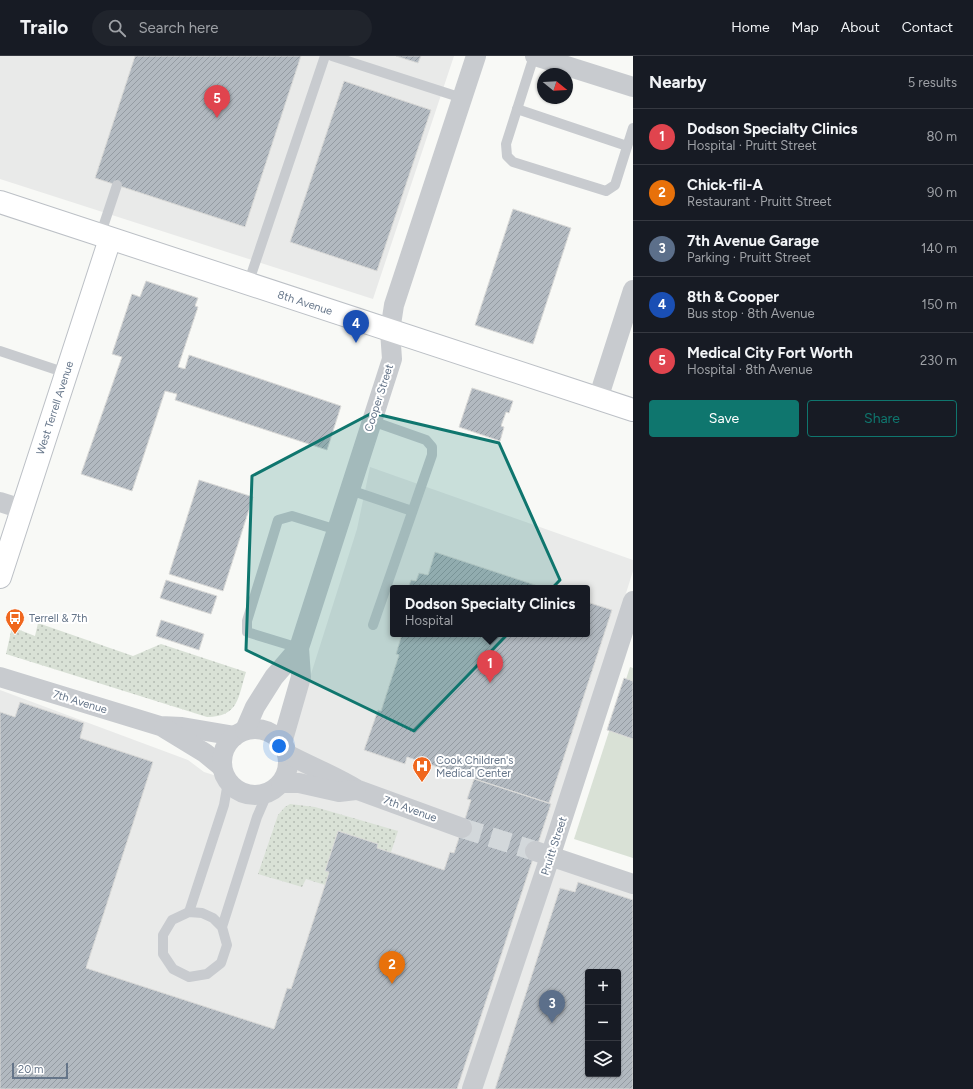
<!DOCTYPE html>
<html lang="en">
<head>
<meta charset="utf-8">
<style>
  :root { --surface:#171b24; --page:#20242c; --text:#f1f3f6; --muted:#9ea1a6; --line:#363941; --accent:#0f766e }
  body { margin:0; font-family:Figtree,sans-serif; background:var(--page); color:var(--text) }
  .controls { position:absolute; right:12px; bottom:12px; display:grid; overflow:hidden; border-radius:4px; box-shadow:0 1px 3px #0004 }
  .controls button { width:36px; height:36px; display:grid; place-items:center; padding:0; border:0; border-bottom:1px solid var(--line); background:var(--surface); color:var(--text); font:20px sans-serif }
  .compass { position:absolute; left:537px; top:12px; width:36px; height:36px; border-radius:50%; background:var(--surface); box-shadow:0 1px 3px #0004; rotate:108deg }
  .scale { position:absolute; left:12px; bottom:10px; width:56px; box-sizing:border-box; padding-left:4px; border:2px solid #657589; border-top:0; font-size:11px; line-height:14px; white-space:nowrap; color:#657589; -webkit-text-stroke:3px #fff; paint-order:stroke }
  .you { position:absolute; left:279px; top:690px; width:14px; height:14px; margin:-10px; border:3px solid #fff; border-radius:50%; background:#1a73e8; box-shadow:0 0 0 6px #1a73e833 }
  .badge { display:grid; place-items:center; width:26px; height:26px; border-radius:50%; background:var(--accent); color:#fff; font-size:13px; font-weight:700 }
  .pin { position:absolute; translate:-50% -33px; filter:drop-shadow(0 1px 2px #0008) }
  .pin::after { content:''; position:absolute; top:21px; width:14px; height:12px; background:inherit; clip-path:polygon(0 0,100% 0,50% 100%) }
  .popup { position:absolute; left:390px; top:529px; width:200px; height:52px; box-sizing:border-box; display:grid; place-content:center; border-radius:4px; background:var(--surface); filter:drop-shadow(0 1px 3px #0005); font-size:13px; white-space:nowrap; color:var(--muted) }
  .popup b { font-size:15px; color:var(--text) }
  .popup::after { content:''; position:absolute; left:50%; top:100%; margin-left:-8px; border:8px solid transparent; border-top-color:var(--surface) }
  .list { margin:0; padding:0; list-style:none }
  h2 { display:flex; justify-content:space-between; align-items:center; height:52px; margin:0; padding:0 16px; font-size:17px }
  h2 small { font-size:13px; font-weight:400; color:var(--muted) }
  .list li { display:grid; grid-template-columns:26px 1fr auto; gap:12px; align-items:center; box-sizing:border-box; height:56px; padding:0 16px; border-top:1px solid var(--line) }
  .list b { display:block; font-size:15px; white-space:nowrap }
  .list p { margin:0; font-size:13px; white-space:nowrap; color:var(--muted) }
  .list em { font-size:13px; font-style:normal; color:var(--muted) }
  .actions { display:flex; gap:8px; padding:12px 16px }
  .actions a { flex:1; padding:9px 0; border:1px solid var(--accent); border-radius:4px; text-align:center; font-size:14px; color:var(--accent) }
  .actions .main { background:var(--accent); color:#fff }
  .icon { flex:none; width:22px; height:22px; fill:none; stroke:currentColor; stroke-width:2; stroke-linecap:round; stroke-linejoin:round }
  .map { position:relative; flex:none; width:633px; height:1033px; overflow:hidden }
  header { display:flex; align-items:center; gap:24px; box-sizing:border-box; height:56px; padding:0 20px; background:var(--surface); border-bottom:1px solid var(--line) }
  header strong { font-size:19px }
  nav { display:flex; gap:22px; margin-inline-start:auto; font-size:14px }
  .search { width:280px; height:36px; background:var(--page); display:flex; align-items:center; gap:10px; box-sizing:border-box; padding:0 14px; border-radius:22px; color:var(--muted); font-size:15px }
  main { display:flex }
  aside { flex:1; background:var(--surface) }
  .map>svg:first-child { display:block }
  .built { fill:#e9eae9; fill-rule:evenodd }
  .grass { fill:#d9e1d6 }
  .park { fill:url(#park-dots) }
  .building { fill:url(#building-hatch); stroke:#dadad8; fill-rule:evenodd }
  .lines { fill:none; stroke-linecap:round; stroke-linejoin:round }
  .street-tunnel { stroke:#d3d8db; stroke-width:20; stroke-dasharray:20 10; stroke-linecap:butt }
  .secondary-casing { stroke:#bcc0c6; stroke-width:24 }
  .lane { stroke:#c8cbcf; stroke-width:10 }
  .street { stroke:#c8cbcf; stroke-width:20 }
  .secondary { stroke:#fff; stroke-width:22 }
  .marked { fill:#0f766e; fill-opacity:0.2; stroke:#0f766e; stroke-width:3; stroke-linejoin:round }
  .labels { text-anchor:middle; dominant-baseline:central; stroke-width:4; stroke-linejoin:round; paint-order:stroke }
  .street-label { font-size:11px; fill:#657589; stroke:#fff }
  .poi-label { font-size:11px; fill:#657589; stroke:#fff; text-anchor:start }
</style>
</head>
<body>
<header>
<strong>Trailo</strong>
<div class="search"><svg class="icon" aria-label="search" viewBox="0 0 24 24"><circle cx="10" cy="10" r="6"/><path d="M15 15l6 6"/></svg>Search here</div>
<nav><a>Home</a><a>Map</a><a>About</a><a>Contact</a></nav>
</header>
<main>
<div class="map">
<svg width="633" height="1033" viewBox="0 0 633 1033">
  <defs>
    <pattern id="park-dots" width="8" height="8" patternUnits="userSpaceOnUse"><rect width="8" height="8" fill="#d9e1d6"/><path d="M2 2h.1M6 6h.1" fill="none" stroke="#b4bbb3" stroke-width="1.8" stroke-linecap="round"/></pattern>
    <pattern id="building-hatch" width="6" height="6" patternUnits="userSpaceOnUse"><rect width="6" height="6" fill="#b2b9c0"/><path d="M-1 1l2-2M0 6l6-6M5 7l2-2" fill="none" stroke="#949ba2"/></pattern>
  </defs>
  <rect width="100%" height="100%" fill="#f8f9f6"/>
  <g class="built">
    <polygon points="0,0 454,0 373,243 0,123"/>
    <path d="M370 411 633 504V515L541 806 633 838V1033H0V634L188 704 204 716 274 738 292 678 357 473ZM393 532H587V578H393ZM588 916H618V1018H588Z"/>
  </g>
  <polygon class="grass" points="630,611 633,612 633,802 574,783"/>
  <g class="park">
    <path d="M38 567 133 600 161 588 246 616C238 641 239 661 207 661L6 598 12 571 35 580Z"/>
    <polygon points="290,748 315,751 398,775 391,796 377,792 378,788 338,775 325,815 329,816 325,829 306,823 302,831 258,818 278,759 285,751"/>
  </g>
  <g class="building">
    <polygon points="135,0 301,0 245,171 95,122"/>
    <polygon points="396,0 421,0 418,7"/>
    <polygon points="344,25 431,54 377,215 290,186"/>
    <polygon points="513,153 571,172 533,288 475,269"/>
    <polygon points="146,225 198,242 195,250 198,251 178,311 185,313 189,299 341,350 327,394 175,344 177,338 165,335 132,435 81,418 122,301 112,298 132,238 140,241"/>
    <polygon points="472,332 513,345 509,357 506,356 501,370 504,371 500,385 459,371"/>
    <polygon points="199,424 253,441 223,535 169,518"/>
    <polygon points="435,496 544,532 408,532 411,524 416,525 419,517 428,519"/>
    <polygon points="166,524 217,540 211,558 160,542"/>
    <polygon points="587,546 612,554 549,747 407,701 405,708 364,694 378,654 381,655 399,599 396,598 402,578 587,578"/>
    <polygon points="161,564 204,578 199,594 156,580"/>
    <polygon points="624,622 633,625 633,683 607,674"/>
    <polygon points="20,646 84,667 80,682 153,706 86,912 274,973 287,932 291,933 325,829 329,816 325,815 338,775 378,788 377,792 444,814 450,796 454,797 456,791 471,744 467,743 474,723 551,748 457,1033 0,1033 0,656 15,661"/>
    <path d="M578 826 633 844V1033H495L560 832 575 836ZM588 916H618V1018H588Z"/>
  </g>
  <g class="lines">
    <polyline class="street-tunnel" points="462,772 535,795"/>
    <defs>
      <g id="secondary">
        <polyline points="0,146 633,354"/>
        <polyline points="0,521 110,183"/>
      </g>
    </defs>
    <use href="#secondary" class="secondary-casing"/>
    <g class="lane">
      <polyline points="332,0 462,42"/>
      <polyline points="534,0 506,88 507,100 513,106 606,135 615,129 633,72"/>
      <polyline points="517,53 627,90"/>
      <polyline points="100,180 117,129"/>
      <polyline points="248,228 325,0"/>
      <polyline points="0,295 66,317"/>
      <polyline points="372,365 426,384 432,391 432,399 373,569"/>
      <polyline points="350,434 412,455"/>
      <polyline points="299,592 247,576 247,565 278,464 292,460 337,474"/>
      <polyline points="189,856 224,749 228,726"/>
      <polyline points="222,871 213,862 202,857 189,856 172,864 163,879 163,898 173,913 189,921 207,918 221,907 227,889 222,871 257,761 267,738"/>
    </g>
    <g class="street">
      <polyline points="535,0 633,31"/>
      <polyline points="598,343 633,234"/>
      <polyline points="0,446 22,453"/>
      <polyline points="0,621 160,670 182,671 235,680"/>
      <polyline points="164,672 205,697 222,711"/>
      <circle cx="255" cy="706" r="33"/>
      <polyline points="245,674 255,651 274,621 299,592"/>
      <polyline points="282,687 301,621 299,592 392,303 390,275 394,249 476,0"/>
      <path d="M287 698C310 710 335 720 358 734L462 772"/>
      <polyline points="281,727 299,727 339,736 356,734"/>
      <polyline points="535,795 633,828"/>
      <polyline points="472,1033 550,801 633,545"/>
    </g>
    <use href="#secondary" class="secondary"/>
  </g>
  <path class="marked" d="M372 357 499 387 560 524 414 675 246 594 252 420Z"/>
  <defs>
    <symbol id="bus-pin" viewBox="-11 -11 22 30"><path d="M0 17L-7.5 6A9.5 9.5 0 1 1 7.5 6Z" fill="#f0671e" stroke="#fff"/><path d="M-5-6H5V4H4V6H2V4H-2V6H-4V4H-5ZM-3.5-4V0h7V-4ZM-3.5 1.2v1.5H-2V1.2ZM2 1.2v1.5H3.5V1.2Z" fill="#fff"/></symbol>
    <symbol id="hospital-pin" viewBox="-11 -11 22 30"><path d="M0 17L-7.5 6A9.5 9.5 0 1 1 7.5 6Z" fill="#f0671e" stroke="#fff"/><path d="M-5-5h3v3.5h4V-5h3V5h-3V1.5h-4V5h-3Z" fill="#fff"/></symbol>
  </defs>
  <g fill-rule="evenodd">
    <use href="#bus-pin" x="4" y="551" width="22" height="30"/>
    <use href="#hospital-pin" x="411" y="699" width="22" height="30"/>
  </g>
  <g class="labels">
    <g class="street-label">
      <text transform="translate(305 247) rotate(18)">8th Avenue</text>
      <text transform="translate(379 342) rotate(-72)">Cooper Street</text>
      <text transform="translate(55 352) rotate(-72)">West Terrell Avenue</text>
      <text transform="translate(80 646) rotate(17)">7th Avenue</text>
      <text transform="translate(410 753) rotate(20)">7th Avenue</text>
      <text transform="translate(554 790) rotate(-72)">Pruitt Street</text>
    </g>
    <g class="poi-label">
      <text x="29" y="562">Terrell &amp; 7th</text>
      <text x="436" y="704">Cook Children's<tspan x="436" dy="13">Medical Center</tspan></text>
    </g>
  </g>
</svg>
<div class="controls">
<button>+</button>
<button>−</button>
<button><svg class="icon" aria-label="layers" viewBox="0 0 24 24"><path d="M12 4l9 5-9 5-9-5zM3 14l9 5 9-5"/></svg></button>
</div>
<svg class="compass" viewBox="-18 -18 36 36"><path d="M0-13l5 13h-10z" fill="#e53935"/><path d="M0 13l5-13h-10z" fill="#9ea1a6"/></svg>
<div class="scale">20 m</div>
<div class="you"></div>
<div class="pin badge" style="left:490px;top:627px;background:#e0444e">1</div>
<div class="popup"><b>Dodson Specialty Clinics</b>Hospital</div>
<div class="pin badge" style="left:392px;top:928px;background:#e8710a">2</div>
<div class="pin badge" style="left:552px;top:967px;background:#5c6f8a">3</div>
<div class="pin badge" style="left:356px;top:287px;background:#1a4fb4">4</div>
<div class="pin badge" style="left:217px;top:62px;background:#e0444e">5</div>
</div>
<aside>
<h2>Nearby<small>5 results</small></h2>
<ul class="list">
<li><span class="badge" style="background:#e0444e">1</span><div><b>Dodson Specialty Clinics</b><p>Hospital · Pruitt Street</p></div><em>80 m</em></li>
<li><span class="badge" style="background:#e8710a">2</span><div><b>Chick-fil-A</b><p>Restaurant · Pruitt Street</p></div><em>90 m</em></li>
<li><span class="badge" style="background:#5c6f8a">3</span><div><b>7th Avenue Garage</b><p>Parking · Pruitt Street</p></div><em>140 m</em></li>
<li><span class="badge" style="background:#1a4fb4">4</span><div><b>8th &amp; Cooper</b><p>Bus stop · 8th Avenue</p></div><em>150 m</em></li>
<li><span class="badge" style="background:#e0444e">5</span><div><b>Medical City Fort Worth</b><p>Hospital · 8th Avenue</p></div><em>230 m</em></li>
</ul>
<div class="actions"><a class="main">Save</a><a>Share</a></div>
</aside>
</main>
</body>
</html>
